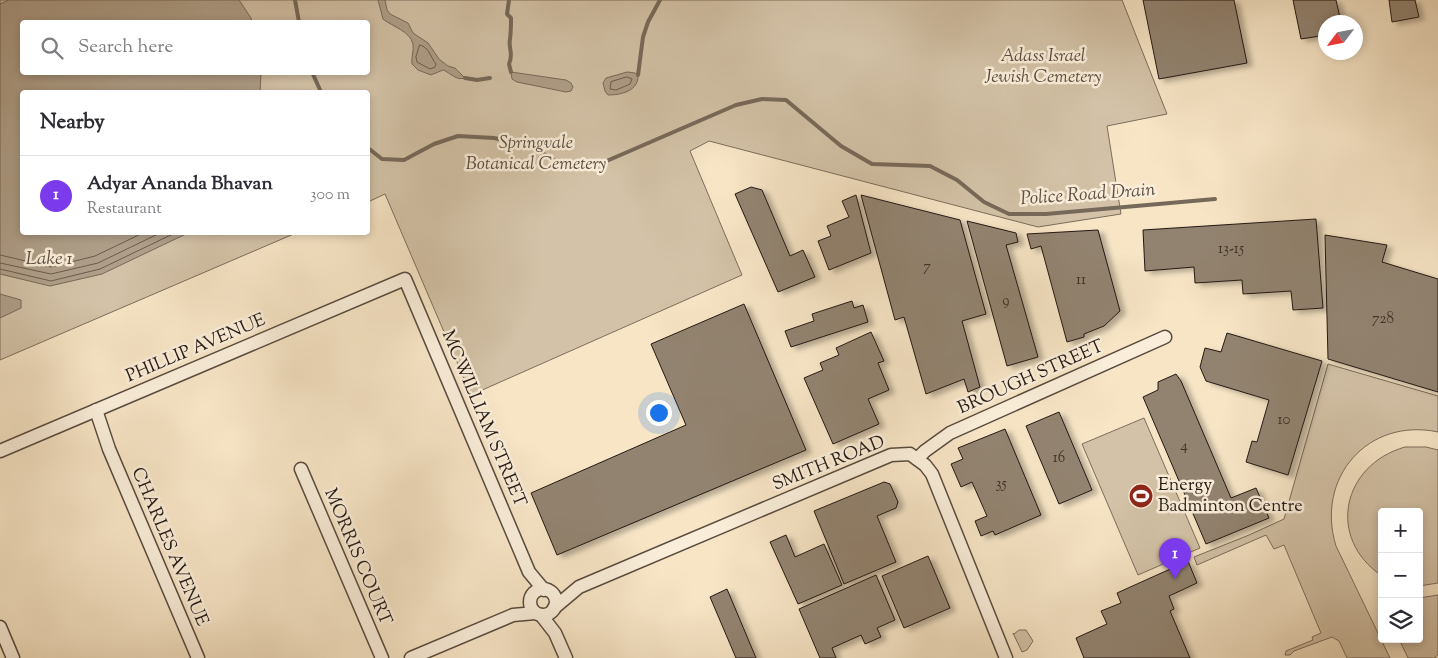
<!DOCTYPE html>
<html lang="en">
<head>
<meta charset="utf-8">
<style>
  :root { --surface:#fff; --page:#f2f2f3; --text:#2b2b33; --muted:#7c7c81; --line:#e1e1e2; --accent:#7c3aed }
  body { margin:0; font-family:"Sorts Mill Goudy",serif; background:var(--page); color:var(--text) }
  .controls { position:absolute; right:15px; bottom:15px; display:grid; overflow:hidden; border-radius:5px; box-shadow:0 2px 8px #0003 }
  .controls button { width:45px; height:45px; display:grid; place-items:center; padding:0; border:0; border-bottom:1px solid var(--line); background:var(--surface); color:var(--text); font:25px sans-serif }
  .compass { position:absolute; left:1318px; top:15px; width:45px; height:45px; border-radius:50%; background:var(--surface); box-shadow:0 2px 8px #0003; rotate:238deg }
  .you { position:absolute; left:658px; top:412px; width:18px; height:18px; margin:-12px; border:4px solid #fff; border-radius:50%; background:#1a73e8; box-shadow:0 0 0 8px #1a73e833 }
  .badge { display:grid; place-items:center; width:32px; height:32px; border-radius:50%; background:var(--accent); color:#fff; font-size:16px; font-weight:700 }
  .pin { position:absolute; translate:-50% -41px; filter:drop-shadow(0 1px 2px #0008) }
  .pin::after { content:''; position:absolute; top:26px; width:18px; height:15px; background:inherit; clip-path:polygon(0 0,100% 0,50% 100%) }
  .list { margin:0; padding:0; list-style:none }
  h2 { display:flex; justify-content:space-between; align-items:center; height:65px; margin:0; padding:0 20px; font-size:21px }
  h2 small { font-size:16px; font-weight:400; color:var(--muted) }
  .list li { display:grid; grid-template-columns:32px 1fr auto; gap:15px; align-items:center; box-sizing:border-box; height:80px; padding:0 20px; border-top:1px solid var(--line) }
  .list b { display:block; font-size:19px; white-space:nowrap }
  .list p { margin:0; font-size:16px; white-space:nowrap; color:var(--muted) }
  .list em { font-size:16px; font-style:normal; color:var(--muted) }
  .icon { flex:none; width:28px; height:28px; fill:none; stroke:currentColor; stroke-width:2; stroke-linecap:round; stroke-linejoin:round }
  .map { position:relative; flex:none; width:1438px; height:658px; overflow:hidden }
  .search { position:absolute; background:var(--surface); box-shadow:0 2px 8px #0003; left:20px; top:20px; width:350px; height:55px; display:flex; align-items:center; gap:12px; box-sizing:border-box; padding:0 18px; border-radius:5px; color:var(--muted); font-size:19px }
  .panel { position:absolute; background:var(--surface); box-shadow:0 2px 8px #0003; left:20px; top:90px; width:350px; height:145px; border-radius:5px }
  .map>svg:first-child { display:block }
  .green { fill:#d3c2a7; stroke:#7c6d5c; fill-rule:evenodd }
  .water { fill:#af9f89; stroke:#776959 }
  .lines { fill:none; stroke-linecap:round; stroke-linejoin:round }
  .shore { stroke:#6a5c4e; stroke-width:1 }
  .stream { stroke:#776959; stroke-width:4 }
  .building { fill:#928370; stroke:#241812; filter:url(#shadow) }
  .street-casing { stroke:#594b3f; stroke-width:15 }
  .street { stroke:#faeeda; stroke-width:12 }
  .labels { text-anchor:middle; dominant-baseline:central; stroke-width:5; stroke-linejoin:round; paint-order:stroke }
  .number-label { font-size:15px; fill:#40332a }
  .park-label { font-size:18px; font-style:italic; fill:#594b3f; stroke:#faeeda }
  .street-label { font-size:18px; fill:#241812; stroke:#faeeda }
  .poi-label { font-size:18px; fill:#241812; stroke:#faeeda; text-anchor:start }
  .water-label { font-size:19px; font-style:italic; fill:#5c4e42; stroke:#faeeda }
</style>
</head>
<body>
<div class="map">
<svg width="1438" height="658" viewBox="0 0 1438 658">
  <defs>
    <filter id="shadow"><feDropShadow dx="5.5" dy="3" stdDeviation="2.5" flood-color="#0004"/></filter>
  </defs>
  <rect width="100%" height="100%" fill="#f7e5c6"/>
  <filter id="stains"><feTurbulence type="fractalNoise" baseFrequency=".004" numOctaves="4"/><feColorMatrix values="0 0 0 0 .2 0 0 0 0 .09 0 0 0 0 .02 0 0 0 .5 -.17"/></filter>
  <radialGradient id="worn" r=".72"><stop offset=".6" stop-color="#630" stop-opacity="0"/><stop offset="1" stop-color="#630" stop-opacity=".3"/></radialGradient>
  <g class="green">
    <path d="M0 0H1122L1167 114 1107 126 1121 214 1038 227 709 141 690 151 742 275 471 395 385 194 368 202V92H22V232L296 233 0 360ZM22 22H368V72H22Z"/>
    <path d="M1328 364 1438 396V432C1368 417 1315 478 1336 546L1390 658H1347L1339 641 1332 637 1294 651 1290 655H1285L1286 651 1313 640 1312 637 1321 633 1284 545 1274 549 1266 535 1197 565 1194 557 1249 535 1284 519Z"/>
    <polygon points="1144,418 1200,548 1138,575 1082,444"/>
    <path d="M1405 447H1426L1438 450V583L1419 586V512H1382V576C1326 538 1342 465 1405 447Z"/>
    <polygon points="1438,595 1438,654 1435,658 1408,658 1399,639 1419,639 1419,598"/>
    <polygon points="1019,630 1026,630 1033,641 1027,650 1022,652 1013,633 1014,634"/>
  </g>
  <g class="water">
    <polygon points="9,0 239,0 251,18 252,22 22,22 22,72 261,73 260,92 22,92 22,232 188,233 102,274 50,286 0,274 0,4"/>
    <path d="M378 0H385L387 10 390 14 408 23 413 33 428 43 439 59 448 66 455 68 465 78C456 81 451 73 443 70L431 75 418 70 412 64C411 57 414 51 413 44 410 31 393 27 383 19Z"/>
    <polygon points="511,72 566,80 571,83 573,87 571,91 566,92 517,82 512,79"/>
    <path d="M627 72 635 73 638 75C639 91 621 95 608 95L605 91 603 83 606 78Z"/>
    <polygon points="0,294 21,300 21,308 0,318"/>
  </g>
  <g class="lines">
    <g class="shore">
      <path d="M420 45C429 47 431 58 436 64L435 67 430 69 417 62 416 57Z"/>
      <polygon points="627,77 632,79 630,84 616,90 610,89 611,82"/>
      <polyline points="0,255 51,267 95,256 145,232"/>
      <polyline points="0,263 51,274 98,263 162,232"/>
      <polyline points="0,269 51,281 100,269 177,232"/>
    </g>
    <g class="stream">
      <polyline points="295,0 299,22"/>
      <path d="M509 0 507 14 511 18C511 26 511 32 510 39 508 49 514 53 509 64L511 72"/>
      <polyline points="312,72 321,92"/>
      <polyline points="638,75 643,37 648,22 660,0"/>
      <polyline points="465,78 477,80 490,78"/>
      <polyline points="368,148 382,159 404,160 434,144 458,136 494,138 531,146 555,161 576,169 602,163 736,105 762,99 786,100 841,146 872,164 930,166 957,180 984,202 1009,214 1046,214 1215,199"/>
    </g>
  </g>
  <g class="building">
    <polygon points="1143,0 1234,0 1247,63 1159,79"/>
    <polygon points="1293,0 1336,0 1341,22 1326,22 1326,35 1301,39"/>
    <polygon points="1389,0 1415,0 1419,17 1392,22"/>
    <polygon points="751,187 762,190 790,256 803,250 815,277 778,292 735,194"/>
    <polygon points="856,195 871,253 829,270 818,241 831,236 827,226 849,217 842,201"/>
    <polygon points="861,195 960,220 986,314 962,321 980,387 968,392 964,379 926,394 904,317 895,320"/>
    <polygon points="1316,219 1323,308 1293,310 1291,291 1243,294 1242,280 1195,283 1194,267 1145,271 1143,230"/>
    <polygon points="967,221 1016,233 1018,242 1006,245 1038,357 1007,366"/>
    <polygon points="1098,230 1120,311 1104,326 1084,334 1084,337 1067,342 1041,246 1031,249 1027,234"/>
    <polygon points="1325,235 1387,245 1382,262 1438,279 1438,392 1328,359"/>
    <polygon points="852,301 854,308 863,305 868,322 791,347 785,331 814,321 812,314"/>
    <polygon points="744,304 806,450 557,555 531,493 686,425 651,344"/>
    <polygon points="871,332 884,361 878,363 889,390 868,399 879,424 833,444 804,378 823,370 820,363 839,355 836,348"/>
    <polygon points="1227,333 1322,361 1288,475 1246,462 1252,441 1257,442 1269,400 1206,381 1200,367 1205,348 1221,352"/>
    <polygon points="1176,374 1181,381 1231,498 1256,488 1269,518 1206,544 1143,397 1158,390 1158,382"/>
    <polygon points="1059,412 1092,490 1059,504 1026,426"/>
    <polygon points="1005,429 1041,515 995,535 993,531 981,536 975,521 987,516 972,482 961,487 951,464 963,459 958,448"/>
    <polygon points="884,482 890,484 898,502 896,508 877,516 896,562 844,584 814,511"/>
    <polygon points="786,535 795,557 824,544 842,585 798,604 770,542"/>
    <polygon points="928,556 950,608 904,628 882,576"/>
    <polygon points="1188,561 1197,583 1169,596 1174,609 1170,611 1190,658 1084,658 1076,638 1107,624 1101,611 1121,603 1117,593"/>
    <polygon points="876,575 895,620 877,628 881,637 865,644 861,635 832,648 836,658 820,658 799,609"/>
    <polygon points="727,589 756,658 736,658 710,597"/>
  </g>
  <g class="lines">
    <defs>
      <g id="street">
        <polyline points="96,410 109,449 198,658"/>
        <polyline points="0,451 405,279 529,572 544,590"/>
        <polyline points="917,459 925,451 950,433 1165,337"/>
        <polyline points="301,469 382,658"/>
        <circle cx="543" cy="602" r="13"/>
        <polyline points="554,608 579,587 891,455 910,454 925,465 932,474 1006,658"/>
        <polyline points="541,615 555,633 566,658"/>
        <polyline points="0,627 13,658"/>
        <polyline points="411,658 513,615 535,613"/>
      </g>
    </defs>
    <use href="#street" class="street-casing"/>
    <use href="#street" class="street"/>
  </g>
  <defs>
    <symbol id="stadium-disc" viewBox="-11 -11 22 22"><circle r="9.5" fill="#8f2418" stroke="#faeeda"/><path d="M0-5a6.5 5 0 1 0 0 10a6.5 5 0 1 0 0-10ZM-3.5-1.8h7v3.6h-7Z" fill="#fff"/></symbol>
  </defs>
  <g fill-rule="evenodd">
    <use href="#stadium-disc" x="1127" y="482" width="28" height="28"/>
  </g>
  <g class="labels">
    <g class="number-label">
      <text x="1231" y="249">13-15</text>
      <text x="927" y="267">7</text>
      <text x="1081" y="280">11</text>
      <text x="1006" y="301">9</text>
      <text x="1383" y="319">728</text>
      <text x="1284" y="420">10</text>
      <text x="1184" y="446">4</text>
      <text x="1059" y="458">16</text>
      <text x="1001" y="484">35</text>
    </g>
    <g class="park-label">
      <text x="1043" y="57">Adass Israel<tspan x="1043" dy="21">Jewish Cemetery</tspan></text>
      <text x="536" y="144">Springvale<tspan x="536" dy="21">Botanical Cemetery</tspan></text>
    </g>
    <g class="street-label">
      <text transform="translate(196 349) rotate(-23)">PHILLIP AVENUE</text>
      <text transform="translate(1031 378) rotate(-24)">BROUGH STREET</text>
      <text transform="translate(483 419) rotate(67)">MCWILLIAM STREET</text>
      <text transform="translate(829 464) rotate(-22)">SMITH ROAD</text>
      <text transform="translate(169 547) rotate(67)">CHARLES AVENUE</text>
      <text transform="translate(357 557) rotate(67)">MORRIS COURT</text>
    </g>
    <g class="poi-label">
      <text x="1158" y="486">Energy<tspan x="1158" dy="21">Badminton Centre</tspan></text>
    </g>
    <g class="water-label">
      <text transform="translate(1088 195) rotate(-4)">Police Road Drain</text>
      <text x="49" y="259">Lake 1</text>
    </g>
  </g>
  <rect width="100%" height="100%" filter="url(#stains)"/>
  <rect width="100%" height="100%" fill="url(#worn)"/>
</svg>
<div class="controls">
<button>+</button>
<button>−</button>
<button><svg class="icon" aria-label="layers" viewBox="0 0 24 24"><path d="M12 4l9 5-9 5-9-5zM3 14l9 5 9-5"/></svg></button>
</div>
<svg class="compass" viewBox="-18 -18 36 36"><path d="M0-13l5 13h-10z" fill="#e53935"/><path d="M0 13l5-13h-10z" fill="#7c7c81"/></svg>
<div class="you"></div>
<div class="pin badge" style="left:1175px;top:579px">1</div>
<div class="search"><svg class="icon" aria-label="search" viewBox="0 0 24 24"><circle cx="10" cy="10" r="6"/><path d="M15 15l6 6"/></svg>Search here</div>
<section class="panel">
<h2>Nearby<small></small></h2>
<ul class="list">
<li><span class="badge">1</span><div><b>Adyar Ananda Bhavan</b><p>Restaurant</p></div><em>300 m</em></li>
</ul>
</section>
</div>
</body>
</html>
